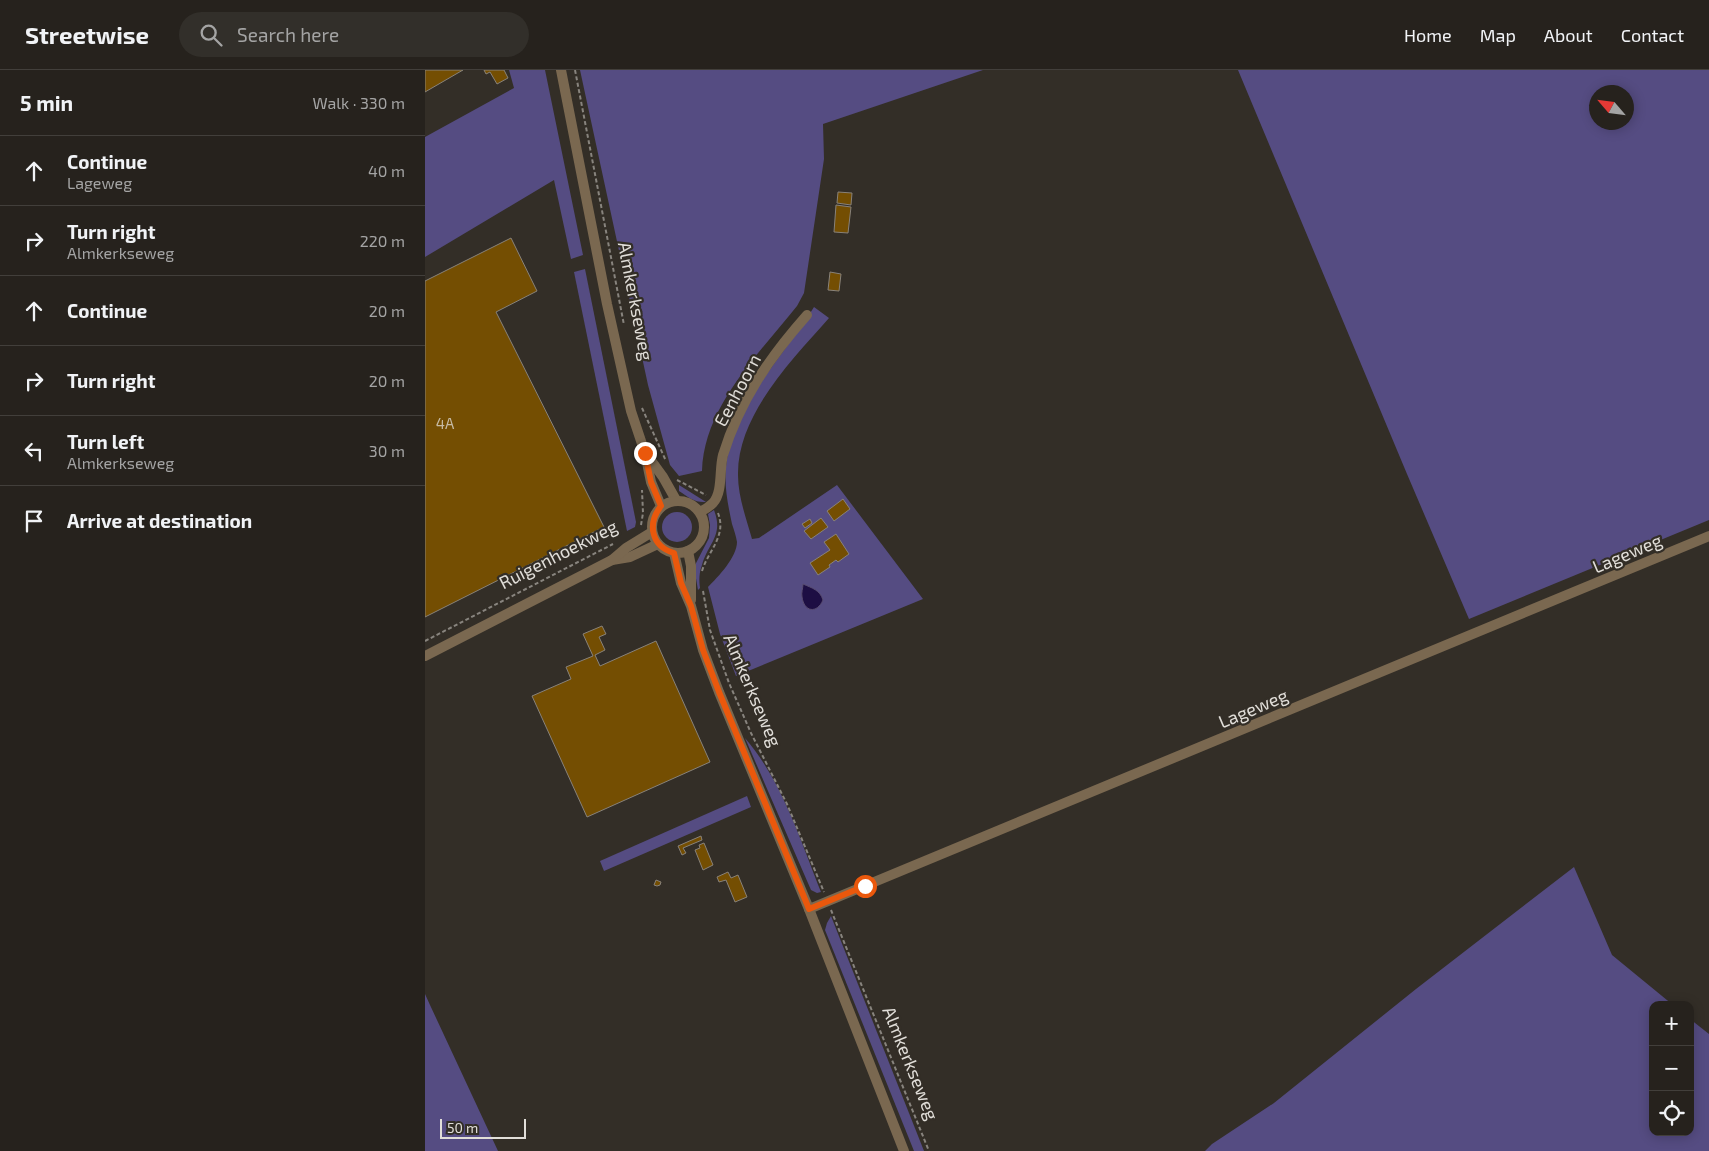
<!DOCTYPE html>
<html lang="en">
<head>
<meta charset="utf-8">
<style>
  :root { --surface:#26221d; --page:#322f2a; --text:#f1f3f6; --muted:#a4a4a4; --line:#423f3b }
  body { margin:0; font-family:"Exo 2",sans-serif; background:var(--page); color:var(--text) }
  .controls { position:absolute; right:15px; bottom:15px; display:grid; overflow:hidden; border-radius:10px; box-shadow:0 2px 12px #0003 }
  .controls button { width:45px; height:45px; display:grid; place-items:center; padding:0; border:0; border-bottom:1px solid var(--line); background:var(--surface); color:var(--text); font:25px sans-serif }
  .compass { position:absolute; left:1164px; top:15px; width:45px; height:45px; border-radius:50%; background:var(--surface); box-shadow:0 2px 12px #0003; rotate:298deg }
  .scale { position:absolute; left:15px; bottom:12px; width:86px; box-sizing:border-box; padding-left:5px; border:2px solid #e1ded9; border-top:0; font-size:14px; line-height:18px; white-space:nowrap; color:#e1ded9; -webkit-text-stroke:4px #332e27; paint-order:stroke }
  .stop { position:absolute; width:15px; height:15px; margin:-11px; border:4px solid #ea580c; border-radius:50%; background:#fff }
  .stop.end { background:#ea580c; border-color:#fff; box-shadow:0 1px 5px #0008 }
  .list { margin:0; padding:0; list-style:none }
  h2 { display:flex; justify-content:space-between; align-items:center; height:65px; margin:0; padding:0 20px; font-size:21px }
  h2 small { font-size:16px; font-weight:400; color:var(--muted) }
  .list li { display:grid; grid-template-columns:32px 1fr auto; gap:15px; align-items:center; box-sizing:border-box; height:70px; padding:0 20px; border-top:1px solid var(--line) }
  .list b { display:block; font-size:19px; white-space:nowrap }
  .list p { margin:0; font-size:16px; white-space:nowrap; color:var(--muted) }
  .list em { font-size:16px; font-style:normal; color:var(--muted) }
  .icon { flex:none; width:28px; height:28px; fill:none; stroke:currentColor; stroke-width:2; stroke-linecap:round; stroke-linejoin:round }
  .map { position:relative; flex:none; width:1284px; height:1081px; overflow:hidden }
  header { display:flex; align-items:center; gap:30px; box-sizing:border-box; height:70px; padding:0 25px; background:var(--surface); border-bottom:1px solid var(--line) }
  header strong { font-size:24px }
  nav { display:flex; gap:28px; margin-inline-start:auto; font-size:18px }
  .search { width:350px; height:45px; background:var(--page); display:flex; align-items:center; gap:12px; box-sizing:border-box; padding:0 18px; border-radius:28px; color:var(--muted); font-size:19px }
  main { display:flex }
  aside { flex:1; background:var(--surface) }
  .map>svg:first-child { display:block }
  .green { fill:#554c82; fill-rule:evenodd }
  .water { fill:#1d0e43; stroke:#584c70 }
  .building { fill:#744e02; stroke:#88827a }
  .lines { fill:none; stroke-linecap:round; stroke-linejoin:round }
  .path { stroke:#88847e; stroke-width:2; stroke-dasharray:4 2.5; stroke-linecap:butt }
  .minor { stroke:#7a6850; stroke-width:10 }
  .tertiary { stroke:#7a6850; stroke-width:10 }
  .route { stroke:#ea580c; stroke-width:6 }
  .labels { text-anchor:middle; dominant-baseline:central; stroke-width:4.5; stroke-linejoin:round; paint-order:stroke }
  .number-label { font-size:15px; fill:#c6baa3 }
  .street-label { font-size:18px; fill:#e1ded9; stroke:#332e27 }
</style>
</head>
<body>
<header>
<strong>Streetwise</strong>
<div class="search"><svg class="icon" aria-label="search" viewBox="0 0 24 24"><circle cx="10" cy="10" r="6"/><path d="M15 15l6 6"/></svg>Search here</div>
<nav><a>Home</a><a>Map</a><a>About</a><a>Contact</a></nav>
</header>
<main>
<aside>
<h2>5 min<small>Walk · 330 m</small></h2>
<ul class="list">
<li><svg class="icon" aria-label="ahead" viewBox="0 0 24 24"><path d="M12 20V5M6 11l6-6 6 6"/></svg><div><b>Continue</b><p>Lageweg</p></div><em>40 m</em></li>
<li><svg class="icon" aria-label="right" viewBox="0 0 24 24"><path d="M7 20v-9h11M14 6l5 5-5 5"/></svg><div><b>Turn right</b><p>Almkerkseweg</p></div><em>220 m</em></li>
<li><svg class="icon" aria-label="ahead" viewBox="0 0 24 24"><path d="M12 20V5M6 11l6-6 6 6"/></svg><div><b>Continue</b></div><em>20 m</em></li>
<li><svg class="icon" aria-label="right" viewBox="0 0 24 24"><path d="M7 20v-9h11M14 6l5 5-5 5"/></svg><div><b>Turn right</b></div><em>20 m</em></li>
<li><svg class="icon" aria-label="left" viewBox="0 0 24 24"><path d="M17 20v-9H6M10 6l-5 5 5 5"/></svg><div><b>Turn left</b><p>Almkerkseweg</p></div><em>30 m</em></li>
<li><svg class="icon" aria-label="arrive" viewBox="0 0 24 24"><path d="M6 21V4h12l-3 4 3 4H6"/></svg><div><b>Arrive at destination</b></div></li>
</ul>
</aside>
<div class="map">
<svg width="1284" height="1081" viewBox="0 0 1284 1081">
  <rect width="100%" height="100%" fill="#332e27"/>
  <g class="green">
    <polygon points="84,0 120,0 158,185 146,189 129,110 0,187 0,67 89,18"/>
    <path d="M155 0H558L398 54 399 89 379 223 372 236C334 284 279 336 277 401L254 406 245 395 223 315Z"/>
    <path d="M813 0H1284V450L1044 549 982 404ZM1172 22H1202V52H1172Z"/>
    <polygon points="160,199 211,452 210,457 202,461 149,202"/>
    <path d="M389 237 404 248C367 290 312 345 313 405 313 426 321 448 327 469L334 468 412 415 498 529 311 606 295 564 283 517C293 507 312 487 312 472 311 466 309 460 307 454 303 435 299 416 301 397 307 335 358 288 389 237Z"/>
    <path d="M254 415 281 432C270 433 263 427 254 421Z"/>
    <path d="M289 440C299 466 283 473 277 495 274 503 274 510 275 518L273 520 269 497 284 468 285 455 283 444Z"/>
    <circle cx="252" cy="457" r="15"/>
    <path d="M320 668C357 711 375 769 396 822L392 823 386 820Z"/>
    <polygon points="322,726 326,737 179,801 175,791"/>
    <polygon points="1149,797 1187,885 1248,935 1228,935 1228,1062 1265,1062 1265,949 1284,964 1284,1081 780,1081 787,1074 849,1033 991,919"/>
    <polygon points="406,846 499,1081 489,1081 400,860 402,853"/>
    <polygon points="0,924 5,935 73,1081 0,1081"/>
  </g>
  <path class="water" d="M378 514C387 518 395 520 398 530 392 544 379 542 377 527 376 523 378 518 378 514Z"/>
  <g class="building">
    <polygon points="0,0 38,0 0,22"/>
    <polygon points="59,0 79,0 83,8 72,14 65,2 61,4"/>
    <polygon points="413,122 427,123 426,135 412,133"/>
    <polygon points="411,135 426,137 423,163 409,162"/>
    <polygon points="86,168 112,221 71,242 179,457 0,547 0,211"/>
    <polygon points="405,202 416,204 414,221 403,220"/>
    <polygon points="418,429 425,439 409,451 402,441"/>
    <polygon points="396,448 403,457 386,469 379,461"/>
    <polygon points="385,449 387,453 380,458 377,454"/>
    <polygon points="411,464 424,484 413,492 411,490 404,495 405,497 393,505 385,493 405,480 399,472"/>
    <polygon points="177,556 181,564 174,567 180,580 170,585 175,596 231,571 285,692 162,747 107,626 146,609 141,597 168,586 158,564"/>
    <polygon points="276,766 277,770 258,778 261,783 257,785 253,776"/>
    <polygon points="279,773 288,795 278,800 270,780 275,778 274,775"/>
    <polygon points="303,802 306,808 313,805 322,827 310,832 301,810 294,812 292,807"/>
    <polygon points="231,810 236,812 235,815 232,816 229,815"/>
  </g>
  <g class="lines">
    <g class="path">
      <polyline points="150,0 199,255"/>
      <polyline points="217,338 241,391"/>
      <polyline points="252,410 281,425"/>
      <polyline points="216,455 218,443 217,420"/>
      <path d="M277 501C283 481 302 466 293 443"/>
      <polyline points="278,521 285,560 304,613 326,663 362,734 399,822"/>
      <polyline points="0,571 188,474"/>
      <polyline points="406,840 504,1081"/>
    </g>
    <path class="minor" d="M275 442C279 440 284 437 288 433 298 422 294 400 298 385 315 330 344 288 382 245"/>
    <g class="tertiary">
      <polyline points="136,0 182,234 206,341 220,383 226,412 236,436"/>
      <polyline points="222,385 238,407 251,430"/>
      <circle cx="253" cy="457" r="26"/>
      <polyline points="263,481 266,496 266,530"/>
      <polyline points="249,483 256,513 266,536 278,580 294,622 384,839 479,1081"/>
      <polyline points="187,490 205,487 233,474"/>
      <polyline points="0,586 187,490 201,478 227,462"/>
      <polyline points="384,839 1284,466"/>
    </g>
  </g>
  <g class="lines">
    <path class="route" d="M220 383 226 412 236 436C222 454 226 476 249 483L256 513 266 536 278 580 294 622 384 839 440 816"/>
  </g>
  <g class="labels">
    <g class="number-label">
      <text x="20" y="353">4A</text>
    </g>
    <g class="street-label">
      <text transform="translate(211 231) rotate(79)">Almkerkseweg</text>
      <text transform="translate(312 320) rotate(-62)">Eenhoorn</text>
      <text transform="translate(1202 483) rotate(-23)">Lageweg</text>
      <text transform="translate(133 484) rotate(-27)">Ruigenhoekweg</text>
      <text transform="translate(328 620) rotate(67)">Almkerkseweg</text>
      <text transform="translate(828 638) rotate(-23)">Lageweg</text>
      <text transform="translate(486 993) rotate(68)">Almkerkseweg</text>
    </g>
  </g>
</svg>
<div class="controls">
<button>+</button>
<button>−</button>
<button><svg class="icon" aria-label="locate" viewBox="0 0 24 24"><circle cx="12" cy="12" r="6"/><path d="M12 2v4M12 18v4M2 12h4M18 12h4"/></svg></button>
</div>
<svg class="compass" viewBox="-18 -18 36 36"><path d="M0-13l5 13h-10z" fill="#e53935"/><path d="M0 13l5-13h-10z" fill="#a4a4a4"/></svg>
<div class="scale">50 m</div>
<div class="stop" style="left:440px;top:816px"></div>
<div class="stop end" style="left:220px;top:383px"></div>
</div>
</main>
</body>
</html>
